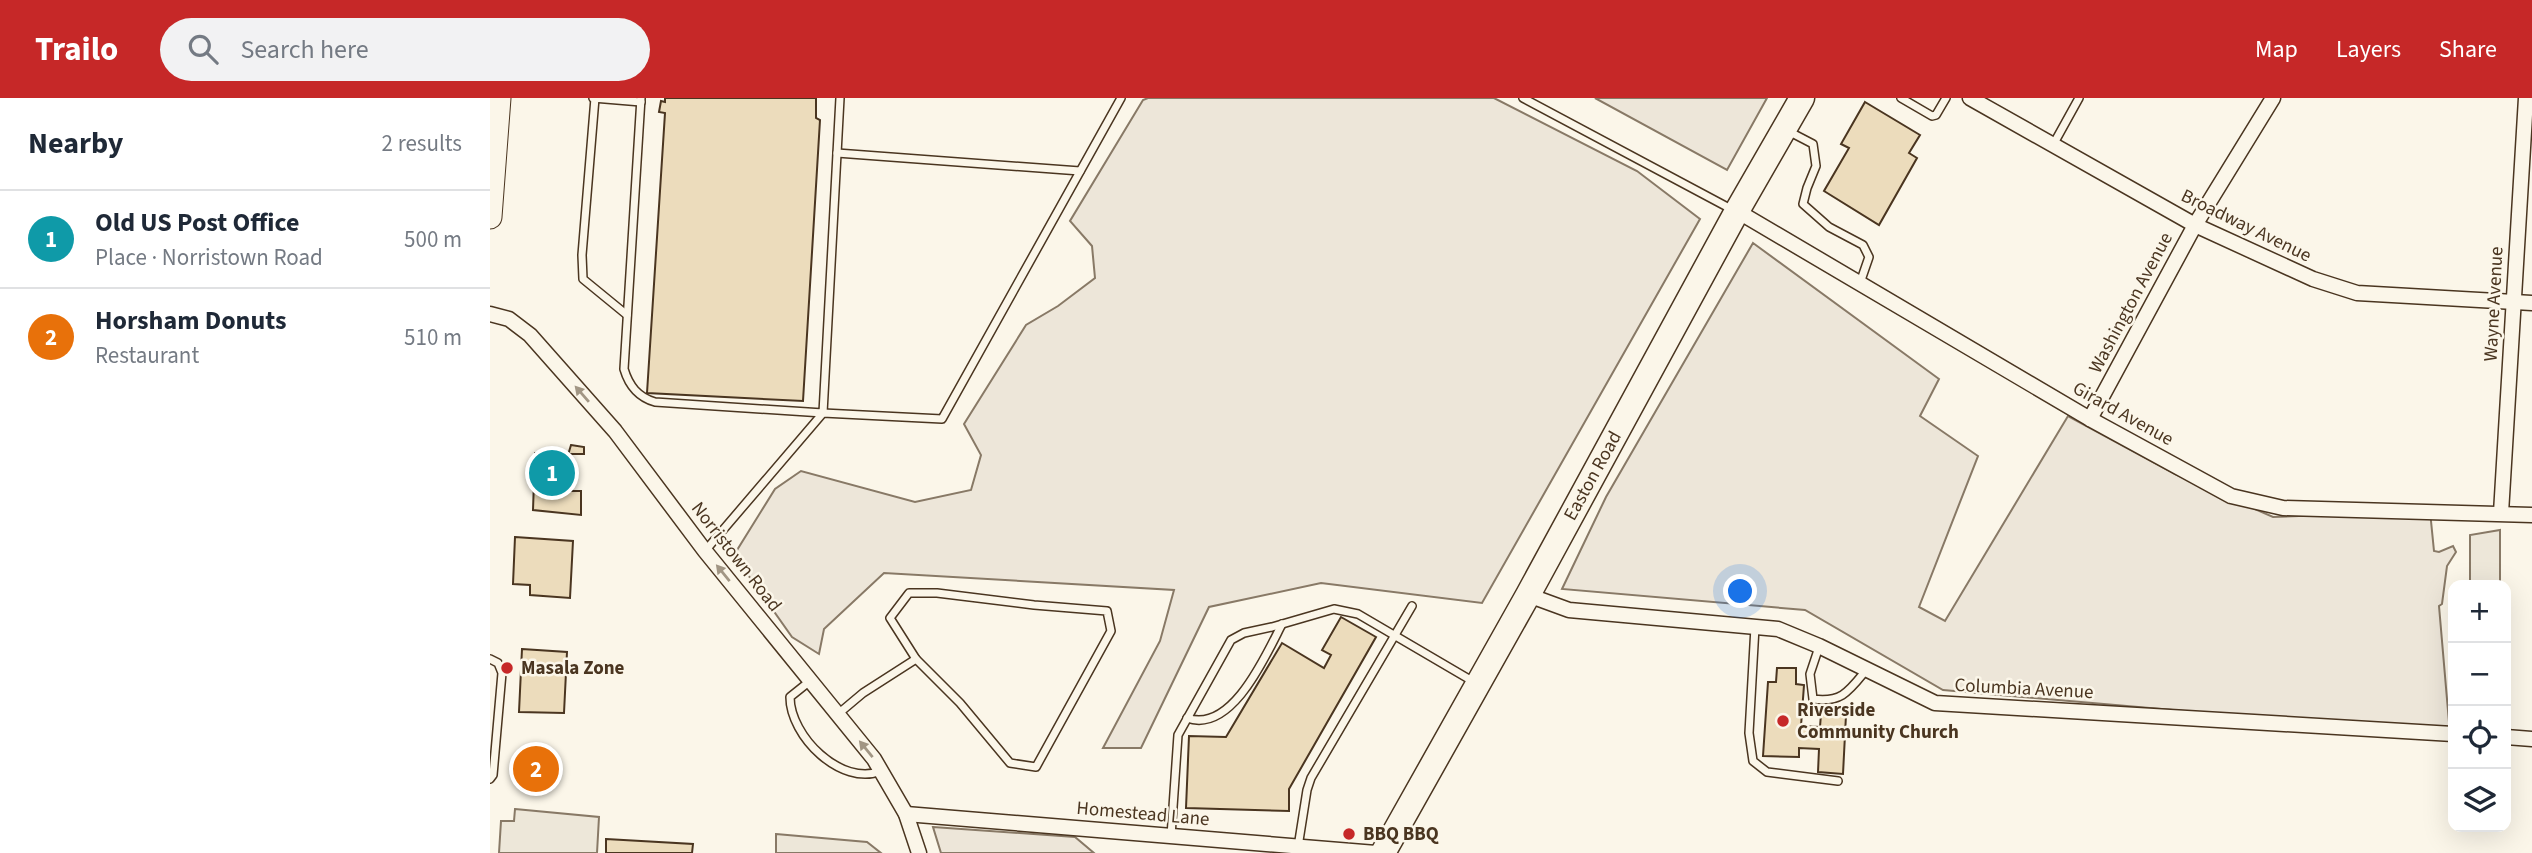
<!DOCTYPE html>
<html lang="en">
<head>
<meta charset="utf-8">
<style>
  :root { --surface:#fff; --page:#f2f2f3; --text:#1f2937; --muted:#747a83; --line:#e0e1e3; --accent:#c62828 }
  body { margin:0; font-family:"Source Sans 3",sans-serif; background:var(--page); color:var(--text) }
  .controls { position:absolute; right:21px; bottom:21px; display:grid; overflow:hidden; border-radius:14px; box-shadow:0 7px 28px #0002 }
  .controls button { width:63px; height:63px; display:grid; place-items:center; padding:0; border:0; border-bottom:2px solid var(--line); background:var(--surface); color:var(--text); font:35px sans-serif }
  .you { position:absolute; left:1251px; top:494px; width:24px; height:24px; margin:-18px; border:5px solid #fff; border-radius:50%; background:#1a73e8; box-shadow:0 0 0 10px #1a73e833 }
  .badge { display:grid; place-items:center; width:46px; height:46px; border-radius:50%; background:var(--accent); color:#fff; font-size:23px; font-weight:700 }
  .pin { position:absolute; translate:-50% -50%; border:4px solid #fff; box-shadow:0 2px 7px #0006 }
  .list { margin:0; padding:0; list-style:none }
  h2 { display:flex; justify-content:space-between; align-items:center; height:91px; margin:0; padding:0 28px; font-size:30px }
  h2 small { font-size:23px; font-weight:400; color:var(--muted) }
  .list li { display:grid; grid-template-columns:46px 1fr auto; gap:21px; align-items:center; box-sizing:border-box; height:98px; padding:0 28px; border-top:2px solid var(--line) }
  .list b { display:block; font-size:26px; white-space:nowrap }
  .list p { margin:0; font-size:23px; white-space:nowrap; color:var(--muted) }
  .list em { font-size:23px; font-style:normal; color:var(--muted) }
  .icon { flex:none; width:38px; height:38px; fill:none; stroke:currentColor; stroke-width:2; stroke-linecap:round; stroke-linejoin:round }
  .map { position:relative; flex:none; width:2042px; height:755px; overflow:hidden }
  header { display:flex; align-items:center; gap:42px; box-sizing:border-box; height:98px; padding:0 35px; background:var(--accent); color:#fff }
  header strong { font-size:33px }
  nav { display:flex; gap:38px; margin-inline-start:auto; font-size:24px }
  .search { width:490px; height:63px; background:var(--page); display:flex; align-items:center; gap:18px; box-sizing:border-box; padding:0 24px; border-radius:38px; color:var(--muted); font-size:26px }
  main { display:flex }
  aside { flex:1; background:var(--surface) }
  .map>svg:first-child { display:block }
  .green { fill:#ede6d9; stroke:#887966; stroke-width:2 }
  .parking { fill:#ede7d9; stroke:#887966; stroke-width:2 }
  .building { fill:#ecdcbc; stroke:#4a3520; stroke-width:2 }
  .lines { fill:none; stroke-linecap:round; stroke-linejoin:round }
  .service-casing { stroke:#4a3520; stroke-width:10 }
  .minor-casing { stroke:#4a3520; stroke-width:17 }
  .primary-casing { stroke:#4a3520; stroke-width:25 }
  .trunk-casing { stroke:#4a3520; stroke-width:27 }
  .service { stroke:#fbf6e9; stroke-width:7 }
  .minor { stroke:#fbf6e9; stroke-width:14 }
  .primary { stroke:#fbf6e9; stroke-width:23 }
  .trunk { stroke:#fbf6e9; stroke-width:24 }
  .oneway { fill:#a29684 }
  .poi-dot { fill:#c62828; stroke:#fbf6e9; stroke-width:2.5 }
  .labels { text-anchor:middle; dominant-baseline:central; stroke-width:5; stroke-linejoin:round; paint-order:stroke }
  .street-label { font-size:19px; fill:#4a3520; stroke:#fbf6e9 }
  .poi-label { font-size:19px; font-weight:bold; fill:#4a3520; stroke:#fbf6e9; text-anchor:start }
</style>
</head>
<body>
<header>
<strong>Trailo</strong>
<div class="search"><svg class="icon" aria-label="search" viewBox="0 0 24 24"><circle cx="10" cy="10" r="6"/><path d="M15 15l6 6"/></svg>Search here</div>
<nav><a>Map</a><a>Layers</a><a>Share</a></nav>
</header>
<main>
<aside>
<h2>Nearby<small>2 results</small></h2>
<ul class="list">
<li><span class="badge" style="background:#0f9aa8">1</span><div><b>Old US Post Office</b><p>Place · Norristown Road</p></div><em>500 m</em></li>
<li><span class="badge" style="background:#e8710a">2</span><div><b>Horsham Donuts</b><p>Restaurant</p></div><em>510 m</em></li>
</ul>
</aside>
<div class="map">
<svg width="2042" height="755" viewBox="0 0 2042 755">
  <rect width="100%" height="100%" fill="#fbf6e9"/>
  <g class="green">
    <polygon points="658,0 1004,0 1147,73 1210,121 992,505 831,485 719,509 651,650 613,650 670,543 684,492 394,475 334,531 329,556 302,539 244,457 285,391 311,373 425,404 481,392 491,357 474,326 536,227 568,208 605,180 602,148 580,123 653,2"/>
    <polygon points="1105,0 1277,0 1237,72"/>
    <polygon points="1263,145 1449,281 1430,318 1488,358 1429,509 1455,523 1578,318 1685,376 1783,419 1940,413 1944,453 1949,454 1963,448 1966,454 1957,468 1952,506 1949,508 1960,636 1453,592 1315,512 1072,491 1116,399"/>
    <polygon points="443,729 585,739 604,755 451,755"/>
  </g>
  <g class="parking">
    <polygon points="2010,432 2010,487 1980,487 1980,437"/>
    <polygon points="25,711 109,719 107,755 9,755 11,723 24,723"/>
    <polygon points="286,736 377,744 391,755 286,755"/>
  </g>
  <g class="building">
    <polygon points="175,0 326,0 326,20 330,22 313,303 157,295 175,15 169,14 171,3 175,4"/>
    <polygon points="1375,4 1430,37 1419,55 1427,60 1389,127 1334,93 1359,50 1351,46"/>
    <polygon points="81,347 94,349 94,356 81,356 80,393 91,393 91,417 43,412 45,355 78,357"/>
    <polygon points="25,439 83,443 80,500 40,497 40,487 23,486"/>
    <polygon points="851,519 886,539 799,691 799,713 696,710 699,638 736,639 792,545 834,570 841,557 832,552"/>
    <polygon points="32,551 77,554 74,615 29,614"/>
    <polygon points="1287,570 1306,570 1306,586 1314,587 1311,628 1330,629 1331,616 1356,617 1353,676 1328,674 1329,651 1309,650 1309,659 1273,658 1278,584 1286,584"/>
    <polygon points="23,662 70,663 70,680 22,680"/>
    <polygon points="116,741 203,746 202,755 116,755"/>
  </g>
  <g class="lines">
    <defs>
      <g id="service">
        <polyline points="103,0 151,4"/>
        <polyline points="105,0 92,157 93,181 137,217"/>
        <path d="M151 0 134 271C139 288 148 299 165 304L333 315 350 0"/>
        <polyline points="1033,0 1243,112"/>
        <polyline points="1411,0 1442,18 1446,17 1456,0"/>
        <polyline points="1298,33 1323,46 1326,68 1317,90 1313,106 1339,129 1373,147 1379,159 1370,185"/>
        <polyline points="1563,47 1589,0"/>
        <polyline points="347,55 590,73"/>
        <polyline points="215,453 333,315 452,321 631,0"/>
        <polygon points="419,495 447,495 544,507 617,513 621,533 546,669 520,665 470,605 426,561 400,520"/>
        <polyline points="1265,529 1259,635 1263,663 1277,674 1348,683"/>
        <path d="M1329 549 1320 576 1323 601C1352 605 1359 593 1377 571"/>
        <polyline points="0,561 8,565 12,575 3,677 0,681"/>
        <path d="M320 583 300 599C300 638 351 689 391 673"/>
        <polyline points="348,616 373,595 426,561"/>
        <path d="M697 620C742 636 776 557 792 526"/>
        <polyline points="681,738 688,637 741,542 754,535 782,529 844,511 868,516 984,584"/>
        <polyline points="808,749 817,692 821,680 922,508"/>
      </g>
      <g id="minor">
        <polyline points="1480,0 1705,127 1823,181 1867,195 2042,205"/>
        <polyline points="1247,113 1600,321 1741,398 1793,410 2042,417"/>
        <polyline points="0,216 19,221 40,237 125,333 215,453 384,661 416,716 429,755"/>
        <polyline points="1600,321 1705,127 1783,0"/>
        <polyline points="2011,415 2036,0"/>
        <polyline points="1038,497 1079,512 1288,531 1329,548 1445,605 1963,636"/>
        <polyline points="2016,639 2042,641"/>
        <polyline points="416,716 886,755"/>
      </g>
      <polyline id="primary" points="0,119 9,0"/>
      <polyline id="trunk" points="893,755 1038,497 1247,113 1312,0"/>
    </defs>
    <use href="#service" class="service-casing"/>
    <use href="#minor" class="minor-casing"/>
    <use href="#primary" class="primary-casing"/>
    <use href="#trunk" class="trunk-casing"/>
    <use href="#service" class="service"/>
    <use href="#minor" class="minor"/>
    <use href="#primary" class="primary"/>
    <use href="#trunk" class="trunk"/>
  </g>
  <defs><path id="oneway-solid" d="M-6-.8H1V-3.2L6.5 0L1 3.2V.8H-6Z" transform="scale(1.75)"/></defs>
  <g class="oneway">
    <use href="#oneway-solid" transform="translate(92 296) rotate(-131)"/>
    <use href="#oneway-solid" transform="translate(233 475) rotate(-129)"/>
    <use href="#oneway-solid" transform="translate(376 651) rotate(-129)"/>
  </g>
  <g class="poi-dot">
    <circle cx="17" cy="570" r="7"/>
    <circle cx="1293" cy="623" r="7"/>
    <circle cx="859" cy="736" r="7"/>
  </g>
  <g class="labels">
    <g class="street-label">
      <text transform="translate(1756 128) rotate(26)">Broadway Avenue</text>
      <text transform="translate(1641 205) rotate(-62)">Washington Avenue</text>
      <text transform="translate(2004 206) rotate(-87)">Wayne Avenue</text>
      <text transform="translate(1633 316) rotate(29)">Girard Avenue</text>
      <text transform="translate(1103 378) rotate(-61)">Easton Road</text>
      <text transform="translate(246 459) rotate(52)">Norristown Road</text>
      <text transform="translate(1534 591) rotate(3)">Columbia Avenue</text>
      <text transform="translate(653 716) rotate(5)">Homestead Lane</text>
    </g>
    <g class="poi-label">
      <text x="31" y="570">Masala Zone</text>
      <text x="1307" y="612">Riverside<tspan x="1307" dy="22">Community Church</tspan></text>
      <text x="873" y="736">BBQ BBQ</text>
    </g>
  </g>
</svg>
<div class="controls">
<button>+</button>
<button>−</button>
<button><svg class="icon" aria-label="locate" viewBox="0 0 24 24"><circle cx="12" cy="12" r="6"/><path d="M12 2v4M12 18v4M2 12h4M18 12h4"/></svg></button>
<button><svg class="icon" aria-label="layers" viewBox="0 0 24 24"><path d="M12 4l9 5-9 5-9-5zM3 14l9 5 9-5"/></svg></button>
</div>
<div class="you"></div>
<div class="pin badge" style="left:62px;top:375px;background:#0f9aa8">1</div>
<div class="pin badge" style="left:46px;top:671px;background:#e8710a">2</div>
</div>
</main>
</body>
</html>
